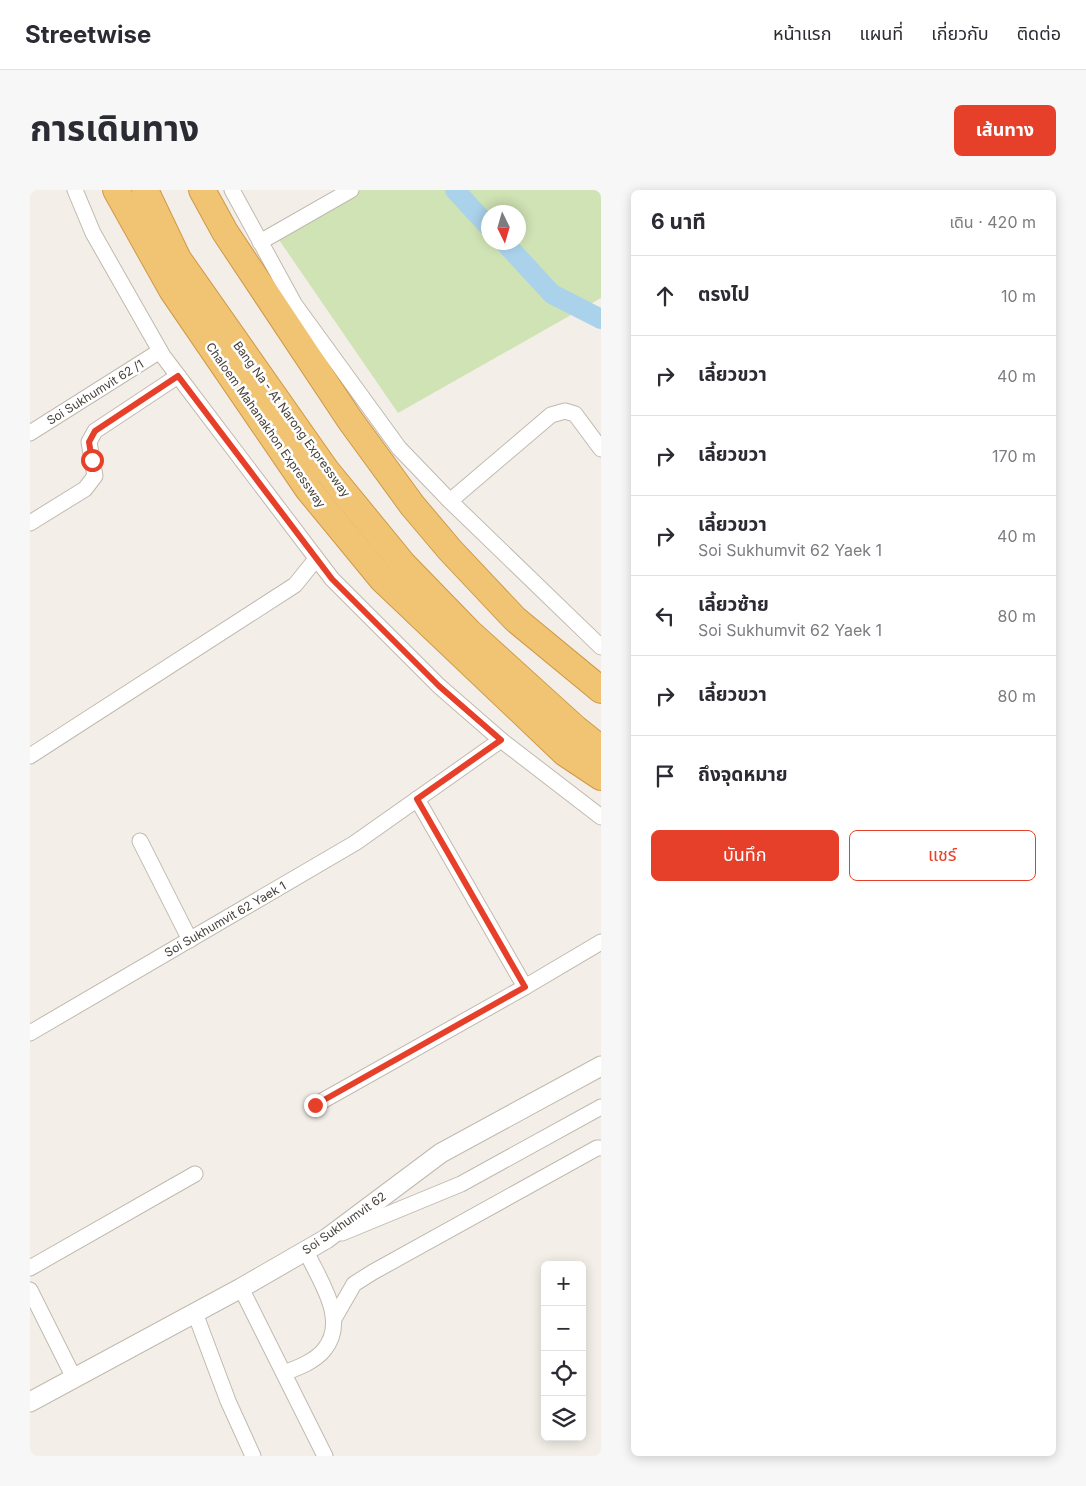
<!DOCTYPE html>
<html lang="th">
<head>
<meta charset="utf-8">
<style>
  :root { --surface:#fff; --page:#f7f7f7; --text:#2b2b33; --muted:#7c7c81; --line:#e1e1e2; --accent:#e7402a }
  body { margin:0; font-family:Inter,"Noto Sans Thai",sans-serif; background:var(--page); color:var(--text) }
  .controls { position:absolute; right:15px; bottom:15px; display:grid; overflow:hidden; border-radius:8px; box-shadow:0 2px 12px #0003 }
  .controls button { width:45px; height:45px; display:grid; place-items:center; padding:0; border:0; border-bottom:1px solid var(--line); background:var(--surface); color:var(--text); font:25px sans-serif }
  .compass { position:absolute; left:451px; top:15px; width:45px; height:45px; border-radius:50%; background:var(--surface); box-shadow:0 2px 12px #0003; rotate:175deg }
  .stop { position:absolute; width:15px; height:15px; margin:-11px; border:4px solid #e7402a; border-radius:50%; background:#fff }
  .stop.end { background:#e7402a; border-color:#fff; box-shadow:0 1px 5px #0008 }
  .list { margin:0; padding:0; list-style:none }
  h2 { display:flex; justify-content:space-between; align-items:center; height:65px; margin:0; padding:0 20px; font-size:21px }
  h2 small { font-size:16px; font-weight:400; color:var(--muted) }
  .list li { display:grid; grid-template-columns:32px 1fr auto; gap:15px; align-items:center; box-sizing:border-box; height:80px; padding:0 20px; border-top:1px solid var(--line) }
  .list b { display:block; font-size:19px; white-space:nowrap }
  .list p { margin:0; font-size:16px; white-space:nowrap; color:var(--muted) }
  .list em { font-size:16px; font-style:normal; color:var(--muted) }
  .actions { display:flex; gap:10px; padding:15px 20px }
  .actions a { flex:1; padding:11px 0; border:1px solid var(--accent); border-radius:8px; text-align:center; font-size:18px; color:var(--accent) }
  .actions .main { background:var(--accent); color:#fff }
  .icon { flex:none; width:28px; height:28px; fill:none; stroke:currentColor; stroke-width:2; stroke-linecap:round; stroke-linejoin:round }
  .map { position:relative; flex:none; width:571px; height:1266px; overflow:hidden; border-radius:8px }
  header { display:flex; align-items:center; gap:30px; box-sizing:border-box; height:70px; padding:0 25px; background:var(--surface); border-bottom:1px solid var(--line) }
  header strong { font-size:24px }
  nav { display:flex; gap:28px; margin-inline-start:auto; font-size:18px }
  .intro { display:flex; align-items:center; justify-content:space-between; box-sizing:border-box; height:120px; padding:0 30px }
  h1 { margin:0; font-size:35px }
  .button { padding:12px 22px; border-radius:8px; background:var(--accent); color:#fff; font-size:18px; font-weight:700 }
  main { display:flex; gap:30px; padding:0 30px }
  aside { flex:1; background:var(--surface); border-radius:8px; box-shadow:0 2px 12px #0003 }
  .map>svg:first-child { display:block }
  .green { fill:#d0e3b4; fill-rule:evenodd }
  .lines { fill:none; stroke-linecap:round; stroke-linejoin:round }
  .canal { stroke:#aad2ea; stroke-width:20 }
  .minor-casing { stroke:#c0b9af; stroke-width:17 }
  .tertiary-casing { stroke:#c0b9af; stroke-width:21 }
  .motorway-casing { stroke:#d09845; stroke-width:28 }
  .minor { stroke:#fff; stroke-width:15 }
  .tertiary { stroke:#fff; stroke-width:19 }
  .motorway { stroke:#f1c474; stroke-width:26 }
  .route { stroke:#e7402a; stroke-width:6 }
  .labels { text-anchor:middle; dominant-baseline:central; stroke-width:5; stroke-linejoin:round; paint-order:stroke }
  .street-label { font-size:12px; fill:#453f37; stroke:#fff }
</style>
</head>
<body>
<header>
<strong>Streetwise</strong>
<nav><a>หน้าแรก</a><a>แผนที่</a><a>เกี่ยวกับ</a><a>ติดต่อ</a></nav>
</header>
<div class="intro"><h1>การเดินทาง</h1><a class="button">เส้นทาง</a></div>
<main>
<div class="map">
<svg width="571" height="1266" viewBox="0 0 571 1266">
  <rect width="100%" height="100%" fill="#f3efe8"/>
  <path class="green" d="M331 0H571V108L368 223 247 47ZM458 22H488V52H458Z"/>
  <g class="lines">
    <g class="canal">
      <polyline points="425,0 458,36"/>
      <polyline points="474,52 522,104 571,129"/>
    </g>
    <defs>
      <g id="minor">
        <polyline points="45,0 63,43 133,166 302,389 409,496 471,550 571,627"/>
        <polyline points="202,0 265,115 369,258 420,311 571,457"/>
        <polyline points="230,52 321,0"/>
        <polyline points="0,243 130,161"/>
        <polyline points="420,311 521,225 535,221 545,224 571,259"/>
        <polyline points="0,333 55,299 65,286 59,252 65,241 148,186"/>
        <polyline points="0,566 265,395 286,369"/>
        <polyline points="387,609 495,797"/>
        <polyline points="110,651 160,750"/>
        <polyline points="0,843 325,653 471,550"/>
        <polyline points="285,915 495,797 571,752"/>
        <polyline points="312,1043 431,994 571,917"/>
        <polyline points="0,1078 165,984"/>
        <polyline points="211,1098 295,1266"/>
        <polyline points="0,1100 44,1188"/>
        <polyline points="165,1123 198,1211 223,1266"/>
        <polyline points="305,1127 324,1094 343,1082 567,958 571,958"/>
        <path d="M254 1183C267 1178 284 1172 294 1160 319 1130 289 1090 276 1061"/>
      </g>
      <polyline id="tertiary" points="0,1212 211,1098 296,1049 411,963 571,876"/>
      <g id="motorway">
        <polyline points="86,0 142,100 278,299 352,389 535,563 571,587"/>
        <polyline points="115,0 148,69 296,280 373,374 439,442 546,539 571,559"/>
        <polyline points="172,0 195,42 320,230 382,315 420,360 485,429 571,500"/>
      </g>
    </defs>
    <use href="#minor" class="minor-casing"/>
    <use href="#tertiary" class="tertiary-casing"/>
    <use href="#motorway" class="motorway-casing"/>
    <use href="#minor" class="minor"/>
    <use href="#tertiary" class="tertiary"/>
    <use href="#motorway" class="motorway"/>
  </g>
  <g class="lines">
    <polyline class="route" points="62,270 59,252 65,241 148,186 302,389 409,496 471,550 387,609 495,797 285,915"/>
  </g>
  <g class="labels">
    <g class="street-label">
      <text transform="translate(65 202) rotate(-32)">Soi Sukhumvit 62 /1</text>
      <text transform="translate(262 229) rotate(54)">Bang Na - At Narong Expressway</text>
      <text transform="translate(236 235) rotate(55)">Chaloem Mahanakhon Expressway</text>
      <text transform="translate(195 729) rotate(-30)">Soi Sukhumvit 62 Yaek 1</text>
      <text transform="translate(314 1033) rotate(-35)">Soi Sukhumvit 62</text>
    </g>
  </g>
</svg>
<div class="controls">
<button>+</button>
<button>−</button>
<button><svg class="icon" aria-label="locate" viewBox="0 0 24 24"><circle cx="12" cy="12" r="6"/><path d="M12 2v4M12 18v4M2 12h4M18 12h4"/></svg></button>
<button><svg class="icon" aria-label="layers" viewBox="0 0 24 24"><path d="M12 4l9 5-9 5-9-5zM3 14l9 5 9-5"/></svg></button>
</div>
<svg class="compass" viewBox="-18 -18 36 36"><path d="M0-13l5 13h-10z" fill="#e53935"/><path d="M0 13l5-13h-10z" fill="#7c7c81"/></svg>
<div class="stop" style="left:62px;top:270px"></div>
<div class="stop end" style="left:285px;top:915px"></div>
</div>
<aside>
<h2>6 นาที<small>เดิน · 420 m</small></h2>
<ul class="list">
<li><svg class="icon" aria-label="ahead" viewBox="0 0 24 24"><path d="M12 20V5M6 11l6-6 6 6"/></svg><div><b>ตรงไป</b></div><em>10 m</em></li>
<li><svg class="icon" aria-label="right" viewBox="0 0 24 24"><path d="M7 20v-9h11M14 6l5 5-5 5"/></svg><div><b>เลี้ยวขวา</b></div><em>40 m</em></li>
<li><svg class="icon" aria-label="right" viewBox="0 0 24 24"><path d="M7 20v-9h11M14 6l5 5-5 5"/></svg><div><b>เลี้ยวขวา</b></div><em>170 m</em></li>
<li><svg class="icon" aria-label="right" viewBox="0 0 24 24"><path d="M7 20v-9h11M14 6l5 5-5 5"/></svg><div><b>เลี้ยวขวา</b><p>Soi Sukhumvit 62 Yaek 1</p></div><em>40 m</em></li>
<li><svg class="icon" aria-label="left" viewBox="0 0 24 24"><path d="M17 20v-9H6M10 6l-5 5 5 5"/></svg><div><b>เลี้ยวซ้าย</b><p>Soi Sukhumvit 62 Yaek 1</p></div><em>80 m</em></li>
<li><svg class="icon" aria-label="right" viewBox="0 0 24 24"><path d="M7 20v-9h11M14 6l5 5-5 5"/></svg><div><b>เลี้ยวขวา</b></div><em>80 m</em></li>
<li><svg class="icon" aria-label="arrive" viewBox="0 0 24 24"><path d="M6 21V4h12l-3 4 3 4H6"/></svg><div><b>ถึงจุดหมาย</b></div></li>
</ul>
<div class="actions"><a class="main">บันทึก</a><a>แชร์</a></div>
</aside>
</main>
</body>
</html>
